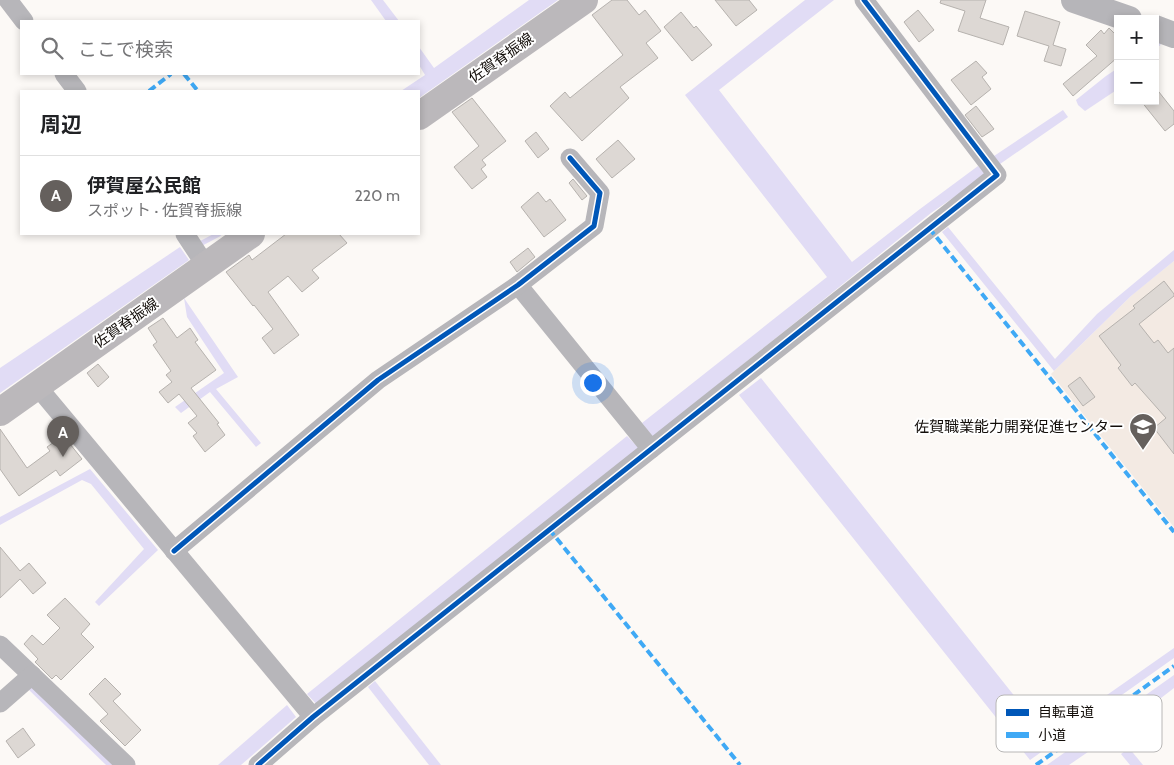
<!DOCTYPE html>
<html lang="ja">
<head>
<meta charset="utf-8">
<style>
  :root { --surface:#fff; --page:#f2f2f2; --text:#202124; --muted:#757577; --line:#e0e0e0; --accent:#65605d }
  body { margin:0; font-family:Cabin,"Noto Sans JP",sans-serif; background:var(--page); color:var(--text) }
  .controls { position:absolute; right:15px; top:15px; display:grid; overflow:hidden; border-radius:0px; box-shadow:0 2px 8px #0003 }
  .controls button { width:45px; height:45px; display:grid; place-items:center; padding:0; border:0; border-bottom:1px solid var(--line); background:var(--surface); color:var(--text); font:25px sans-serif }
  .you { position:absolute; left:592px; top:382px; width:18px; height:18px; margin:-12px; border:4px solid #fff; border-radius:50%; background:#1a73e8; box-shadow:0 0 0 8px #1a73e833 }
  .badge { display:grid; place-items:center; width:32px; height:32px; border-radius:50%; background:var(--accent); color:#fff; font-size:16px; font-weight:700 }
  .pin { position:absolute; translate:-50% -41px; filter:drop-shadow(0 1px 2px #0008) }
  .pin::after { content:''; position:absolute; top:26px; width:18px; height:15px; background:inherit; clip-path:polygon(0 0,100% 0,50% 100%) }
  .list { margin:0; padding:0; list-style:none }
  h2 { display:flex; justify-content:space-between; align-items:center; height:65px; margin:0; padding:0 20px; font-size:21px }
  h2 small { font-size:16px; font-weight:400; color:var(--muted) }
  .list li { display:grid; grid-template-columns:32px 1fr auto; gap:15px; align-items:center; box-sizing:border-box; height:80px; padding:0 20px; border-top:1px solid var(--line) }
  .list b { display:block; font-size:19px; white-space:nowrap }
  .list p { margin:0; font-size:16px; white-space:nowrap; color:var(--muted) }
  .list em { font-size:16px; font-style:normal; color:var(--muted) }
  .icon { flex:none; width:28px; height:28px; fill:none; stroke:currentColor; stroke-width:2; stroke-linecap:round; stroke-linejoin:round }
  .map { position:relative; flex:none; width:1174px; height:765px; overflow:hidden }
  .search { position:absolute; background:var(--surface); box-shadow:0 2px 8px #0003; left:20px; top:20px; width:400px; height:55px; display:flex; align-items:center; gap:12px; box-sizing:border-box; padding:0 18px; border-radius:0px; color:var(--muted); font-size:19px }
  .panel { position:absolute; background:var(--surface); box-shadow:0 2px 8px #0003; left:20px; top:90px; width:400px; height:145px; border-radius:0px }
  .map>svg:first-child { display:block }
  .built { fill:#f3eae3 }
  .water { fill:#e1dcf5 }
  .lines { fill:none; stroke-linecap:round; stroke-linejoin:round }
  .stream { stroke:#e1dcf5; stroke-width:5 }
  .building { fill:#ddd8d4; stroke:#b6b2ae }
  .street { stroke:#b7b6ba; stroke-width:19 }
  .secondary { stroke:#b6b5b9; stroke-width:26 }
  .primary { stroke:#bbb8bb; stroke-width:28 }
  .quiet { stroke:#3fa9f5; stroke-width:4; stroke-dasharray:8 4; stroke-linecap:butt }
  .cycleway-casing { stroke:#fff; stroke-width:8 }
  .cycleway { stroke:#0057b8; stroke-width:5 }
  .labels { text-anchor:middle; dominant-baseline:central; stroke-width:4; stroke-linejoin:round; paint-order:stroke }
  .street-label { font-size:15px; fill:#130e0a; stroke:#fff }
  .poi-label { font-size:15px; fill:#130e0a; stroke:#fff; text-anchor:end }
  .key { fill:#fff; stroke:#b8b7b6; stroke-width:1 }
  .key-label { font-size:14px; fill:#130e0a }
</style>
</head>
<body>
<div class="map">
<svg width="1174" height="765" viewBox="0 0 1174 765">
  <rect width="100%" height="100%" fill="#fcf9f6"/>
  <polygon class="built" points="1174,261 1174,527 1051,374 1133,294"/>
  <g class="water">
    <polygon points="371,0 383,0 399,21 386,21"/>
    <polygon points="529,0 558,0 419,98 419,91 401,91 425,75 419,65 419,47 434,68"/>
    <polygon points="805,0 834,0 719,90 852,262 920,209 978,166 986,175 931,213 653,437 642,423 827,277 685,95"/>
    <polygon points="1118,68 1118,86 1115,91 1085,111 1078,105 1076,100 1106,76"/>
    <polygon points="1063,110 1068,117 1000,164 994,156"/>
    <polygon points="948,227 1055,359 1097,314 1174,250 1174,261 1131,296 1054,371 942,232"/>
    <polygon points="180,247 189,260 0,393 0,368"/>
    <polygon points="184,298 238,377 216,389 261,443 256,447 210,392 181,413 175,407 224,373 187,317"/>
    <polygon points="761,378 1047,737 1174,648 1174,658 1030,760 739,395"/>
    <polygon points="627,436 640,449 318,706 307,694"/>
    <polygon points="90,469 158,550 99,606 95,602 144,549 91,484 82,480 0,525 0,517"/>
    <polygon points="1174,675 1174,688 1117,732 1069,765 1047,765"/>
    <polygon points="375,681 441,765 429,765 368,687"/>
    <polygon points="33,683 120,765 106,765 27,688"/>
    <polygon points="287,705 296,717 241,765 218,765"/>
    <polygon points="1129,748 1143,765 1130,765 1121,754"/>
  </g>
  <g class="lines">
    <g class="stream">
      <polyline points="1155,46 1158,44"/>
      <polyline points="198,245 219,234"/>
    </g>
  </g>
  <g class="building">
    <polygon points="612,0 627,0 639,15 645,10 661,31 646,43 658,58 620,87 629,98 582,141 550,106 565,92 570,98 623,55 592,15"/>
    <polygon points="715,0 749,0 757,10 736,26"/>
    <polygon points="941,0 986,0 980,18 1009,27 1003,45 958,31 965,11 940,3"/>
    <polygon points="918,10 934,30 919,42 904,22"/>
    <polygon points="1025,11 1060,22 1053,45 1066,49 1061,66 1044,61 1049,46 1017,36"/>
    <polygon points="681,12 694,28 696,26 712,45 692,61 664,27"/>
    <polygon points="1109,28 1118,37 1118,57 1073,96 1063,84 1097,56 1086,45 1101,30 1104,34"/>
    <polygon points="976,61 987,73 982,77 991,89 971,105 951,80"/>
    <polygon points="1155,87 1174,111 1174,124 1165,131 1141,101 1155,101"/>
    <polygon points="472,98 506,141 482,160 486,165 481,169 487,177 472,189 454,167 479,146 452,112"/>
    <polygon points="976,106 994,129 982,137 965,115"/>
    <polygon points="536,132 549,149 538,158 525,141"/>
    <polygon points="618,140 635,159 612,178 596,159"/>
    <polygon points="573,179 587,196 582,200 569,183"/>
    <polygon points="538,192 546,202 550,199 566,220 544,237 521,207"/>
    <polygon points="286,234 339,234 347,243 312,270 319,278 302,292 288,276 268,292 299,335 274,354 262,338 273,329 254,305 253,306 226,272 249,255 252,260"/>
    <polygon points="528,248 535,257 517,272 510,262"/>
    <polygon points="1164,281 1174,294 1174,296 1139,324 1154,343 1158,340 1168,353 1174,348 1174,454 1154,428 1166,418 1135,383 1132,386 1118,368 1121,365 1099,336 1135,308 1133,306"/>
    <polygon points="163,318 177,338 190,328 198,340 195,342 216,370 191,388 219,423 217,424 225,435 205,452 193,436 197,433 188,423 197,416 179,394 168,403 159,392 172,382 166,375 171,371 153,345 157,342 148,328"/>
    <polygon points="98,364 109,377 98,387 87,373"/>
    <polygon points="1080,377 1095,397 1083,406 1068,386"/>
    <polygon points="0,429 27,468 50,451 47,447 57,440 60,444 66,439 82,459 60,476 56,470 19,496 0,469"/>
    <polygon points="0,547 20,571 29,563 46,583 33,594 20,579 0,598"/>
    <polygon points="65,598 90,624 81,634 94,647 61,680 56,675 52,679 35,662 38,659 24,644 32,635 43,645 60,628 47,615"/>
    <polygon points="105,678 121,694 113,701 141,730 125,746 100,721 108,714 89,694"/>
    <polygon points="23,728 35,745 18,758 6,741"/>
  </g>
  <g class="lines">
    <g class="street">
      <polyline points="8,0 24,21"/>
      <polyline points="64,74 77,91"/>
      <polyline points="185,234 206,266"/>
      <polyline points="518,285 651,449"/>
      <polyline points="37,386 313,717"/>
      <polyline points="174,551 378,380 518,285 594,226 600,193 570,158"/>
      <polyline points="0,645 126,765"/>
      <polyline points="0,703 32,675"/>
      <polyline points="258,765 313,717 997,175 864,0"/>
    </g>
    <g class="secondary">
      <polyline points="1074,0 1129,19"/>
      <polyline points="1155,28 1174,35"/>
    </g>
    <g class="primary">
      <polyline points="419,116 584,0"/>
      <polyline points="0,412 251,234"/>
    </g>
    <g class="quiet">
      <polyline points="184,74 198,91"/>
      <polyline points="149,91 171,74"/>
      <polyline points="929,228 1174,532"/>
      <polyline points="549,529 740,765"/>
      <polyline points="1036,765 1174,666"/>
    </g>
    <defs>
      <g id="cycleway">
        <polyline points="174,551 378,380 518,285 594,226 600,193 570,158"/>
        <polyline points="258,765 313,717 997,175 864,0"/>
      </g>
    </defs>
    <use href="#cycleway" class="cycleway-casing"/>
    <use href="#cycleway" class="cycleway"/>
  </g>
  <defs>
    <symbol id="university-pin" viewBox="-11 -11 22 30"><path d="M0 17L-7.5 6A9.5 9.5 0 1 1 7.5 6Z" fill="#65605d" stroke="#fff"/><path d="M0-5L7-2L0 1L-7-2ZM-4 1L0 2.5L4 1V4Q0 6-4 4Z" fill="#fff"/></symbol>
  </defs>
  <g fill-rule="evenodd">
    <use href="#university-pin" x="1127" y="411" width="32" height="43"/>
  </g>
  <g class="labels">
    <g class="street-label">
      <text transform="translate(501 58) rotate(-35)">佐賀脊振線</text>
      <text transform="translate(126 323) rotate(-35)">佐賀脊振線</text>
    </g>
    <g class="poi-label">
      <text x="1124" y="427">佐賀職業能力開発促進センター</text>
    </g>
  </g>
  <rect x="996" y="695" width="166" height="57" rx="8" class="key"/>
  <rect x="1006" y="709" width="23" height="7" fill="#0057b8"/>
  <rect x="1006" y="732" width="23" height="6" fill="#3fa9f5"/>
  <g class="key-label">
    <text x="1038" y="717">自転車道</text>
    <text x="1038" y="740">小道</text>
  </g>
</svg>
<div class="controls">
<button>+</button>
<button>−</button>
</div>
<div class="you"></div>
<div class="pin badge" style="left:63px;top:457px">A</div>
<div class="search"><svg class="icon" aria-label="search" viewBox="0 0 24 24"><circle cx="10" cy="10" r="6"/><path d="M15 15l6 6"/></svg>ここで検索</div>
<section class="panel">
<h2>周辺<small></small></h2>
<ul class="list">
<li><span class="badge">A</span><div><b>伊賀屋公民館</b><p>スポット · 佐賀脊振線</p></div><em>220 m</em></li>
</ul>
</section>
</div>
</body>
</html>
